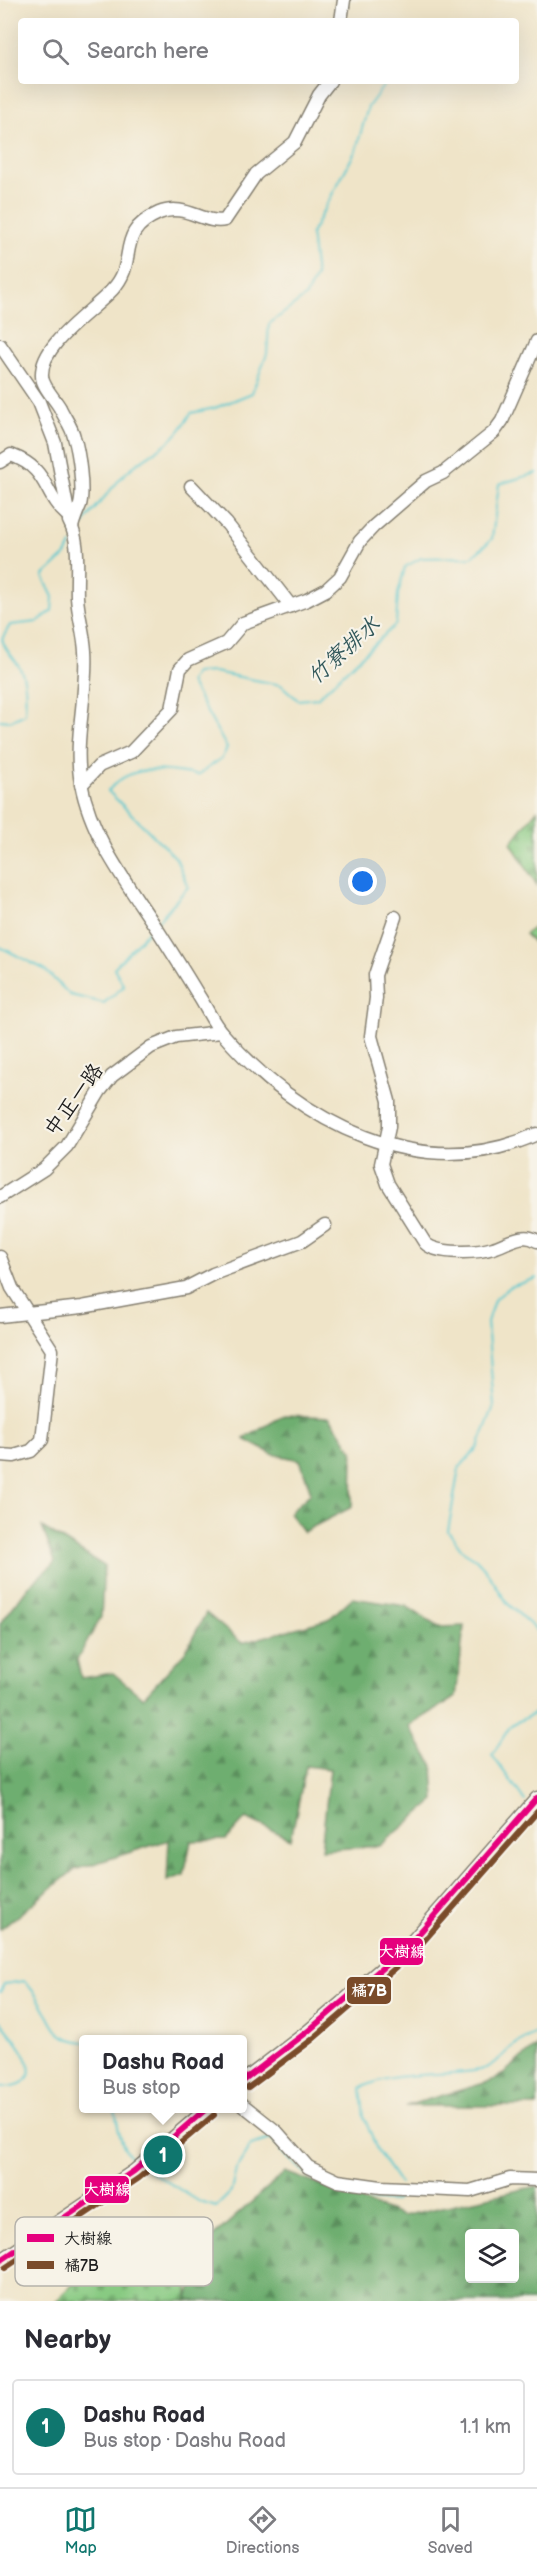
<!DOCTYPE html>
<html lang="en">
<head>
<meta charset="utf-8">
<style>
  :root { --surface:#fff; --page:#f2f2f3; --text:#2b2b33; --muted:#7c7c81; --line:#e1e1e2; --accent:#0f766e }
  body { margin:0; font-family:"Balsamiq Sans","LXGW WenKai TC",sans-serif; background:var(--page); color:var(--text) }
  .controls { position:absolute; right:18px; bottom:18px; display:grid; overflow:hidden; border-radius:6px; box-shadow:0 6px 24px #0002 }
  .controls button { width:54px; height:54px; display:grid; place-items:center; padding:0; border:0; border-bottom:2px solid var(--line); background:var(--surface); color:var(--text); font:30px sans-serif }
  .you { position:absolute; left:363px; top:882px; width:21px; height:21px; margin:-15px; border:4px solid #fff; border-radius:50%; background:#1a73e8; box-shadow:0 0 0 9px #1a73e833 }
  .badge { display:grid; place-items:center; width:39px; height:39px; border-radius:50%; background:var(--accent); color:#fff; font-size:20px; font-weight:700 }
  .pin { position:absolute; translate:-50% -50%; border:3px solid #fff; box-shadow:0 2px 6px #0006 }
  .popup { position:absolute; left:79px; top:2035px; width:168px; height:78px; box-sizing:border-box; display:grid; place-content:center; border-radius:6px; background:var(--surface); filter:drop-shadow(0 2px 4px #0005); font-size:20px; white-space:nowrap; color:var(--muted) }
  .popup b { font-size:22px; color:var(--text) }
  .popup::after { content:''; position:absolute; left:50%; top:100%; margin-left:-12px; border:12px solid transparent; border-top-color:var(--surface) }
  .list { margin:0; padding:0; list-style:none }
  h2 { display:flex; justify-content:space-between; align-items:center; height:78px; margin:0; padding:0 24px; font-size:26px }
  h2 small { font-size:20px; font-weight:400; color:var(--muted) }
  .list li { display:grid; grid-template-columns:39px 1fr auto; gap:18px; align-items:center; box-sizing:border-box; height:96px; margin:0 12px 12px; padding:0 12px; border:2px solid var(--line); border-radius:6px }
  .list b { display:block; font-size:22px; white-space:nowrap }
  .list p { margin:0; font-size:20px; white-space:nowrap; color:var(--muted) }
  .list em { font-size:20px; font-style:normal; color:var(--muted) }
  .icon { flex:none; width:33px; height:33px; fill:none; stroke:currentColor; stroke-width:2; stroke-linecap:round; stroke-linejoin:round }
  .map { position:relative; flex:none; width:537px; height:2301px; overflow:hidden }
  .search { position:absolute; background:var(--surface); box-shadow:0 6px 24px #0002; left:18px; right:18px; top:18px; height:66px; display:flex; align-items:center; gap:15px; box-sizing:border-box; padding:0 21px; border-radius:6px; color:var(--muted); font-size:22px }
  .sheet { height:186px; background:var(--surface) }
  nav { display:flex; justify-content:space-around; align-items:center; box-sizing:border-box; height:84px; border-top:2px solid var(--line); background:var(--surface); font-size:16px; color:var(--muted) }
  nav a { display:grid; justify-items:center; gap:3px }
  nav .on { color:var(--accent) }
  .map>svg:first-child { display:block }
  .forest { fill:url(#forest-firs); stroke:#456546; stroke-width:1.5; fill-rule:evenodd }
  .cemetery { fill:url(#cemetery-stones); stroke:#52734f; stroke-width:1.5 }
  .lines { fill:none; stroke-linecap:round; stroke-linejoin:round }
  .stream { stroke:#5bc8cf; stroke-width:2 }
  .minor-casing { stroke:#868072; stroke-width:15 }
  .minor { stroke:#fff; stroke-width:12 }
  .bus-1-casing { stroke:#f7f3e8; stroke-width:10 }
  .bus-2-casing { stroke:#f7f3e8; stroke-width:10 }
  .bus-1 { stroke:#e5007d; stroke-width:6 }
  .bus-2 { stroke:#7a4b2a; stroke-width:6 }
  .labels { text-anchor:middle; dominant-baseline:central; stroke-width:4.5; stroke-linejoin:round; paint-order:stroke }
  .street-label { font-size:21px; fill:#1c1c1c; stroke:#f7f3e8 }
  .water-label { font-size:22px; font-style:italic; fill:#32585b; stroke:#f7f3e8 }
  .key { fill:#f7f3e8; stroke:#b5b2ab; stroke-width:1.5 }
  .key-label { font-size:16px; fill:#1c1c1c }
  .line-badge { stroke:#f7f3e8; stroke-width:2 }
  .badge-label { font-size:16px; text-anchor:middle; font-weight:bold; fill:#fff }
</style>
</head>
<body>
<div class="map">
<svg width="537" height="2301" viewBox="0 0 537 2301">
  <defs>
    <pattern id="forest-firs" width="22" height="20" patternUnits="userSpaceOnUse" patternTransform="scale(1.5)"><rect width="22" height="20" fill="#6eae70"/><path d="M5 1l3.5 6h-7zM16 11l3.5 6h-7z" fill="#5a8d5b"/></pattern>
    <pattern id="cemetery-stones" width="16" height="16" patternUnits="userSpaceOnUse" patternTransform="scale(1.5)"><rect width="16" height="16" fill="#88ca82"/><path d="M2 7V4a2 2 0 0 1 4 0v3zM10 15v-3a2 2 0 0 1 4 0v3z" fill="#75ad70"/></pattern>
  </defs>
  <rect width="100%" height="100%" fill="#f7f3e8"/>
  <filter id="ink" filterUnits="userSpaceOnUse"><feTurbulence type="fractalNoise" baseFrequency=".0167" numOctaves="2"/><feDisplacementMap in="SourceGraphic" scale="12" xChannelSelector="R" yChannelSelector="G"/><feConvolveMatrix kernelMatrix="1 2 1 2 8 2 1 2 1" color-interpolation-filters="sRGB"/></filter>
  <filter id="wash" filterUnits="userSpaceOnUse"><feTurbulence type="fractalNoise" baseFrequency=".008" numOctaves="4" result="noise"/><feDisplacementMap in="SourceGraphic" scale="24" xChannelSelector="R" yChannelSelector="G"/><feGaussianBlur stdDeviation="1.35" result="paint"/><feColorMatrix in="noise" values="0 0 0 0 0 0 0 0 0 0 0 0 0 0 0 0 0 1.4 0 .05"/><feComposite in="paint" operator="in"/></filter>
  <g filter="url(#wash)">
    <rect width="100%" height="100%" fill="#efe4c8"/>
    <g class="forest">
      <polygon points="284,1415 330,1417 353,1451 352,1507 303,1532 289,1513 311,1493 300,1460 272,1454 244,1439"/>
      <polygon points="42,1527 104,1566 101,1617 77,1660 81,1678 113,1673 143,1698 185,1652 206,1613 242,1643 329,1619 352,1598 406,1606 439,1627 464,1626 456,1697 409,1726 433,1766 435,1800 380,1846 321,1850 330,1769 306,1766 291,1839 246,1818 226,1840 191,1841 184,1875 167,1881 169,1840 74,1870 0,1930 0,1624 28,1587 55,1562"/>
      <polygon points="537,2046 537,2106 406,2106 495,2080"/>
      <path d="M285 2172 402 2216 537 2186V2301H187L207 2242ZM470 2234H514V2278H470Z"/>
    </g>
    <g class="cemetery">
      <polygon points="537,810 537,885 511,843"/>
      <polygon points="537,925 537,946 525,934"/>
      <polygon points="136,2223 147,2249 173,2242 188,2287 188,2301 56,2301"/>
    </g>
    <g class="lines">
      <g class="stream">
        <path d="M78 532C83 522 120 478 129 470 156 447 171 449 191 413L215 408 252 393 267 354 269 324 305 297 316 276 311 234 356 150 368 107 387 81"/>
        <path d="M0 720 10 721 25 714C26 699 27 677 18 665 12 655 5 651 2 639L10 625 37 622 52 611 53 597 43 576 66 555 71 545"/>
        <path d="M158 921 188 887 176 858 108 791C132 762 164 770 198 775L222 758 227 748 190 682 195 673 214 672 281 685 298 700 317 698 396 624 398 594 405 567 421 558 472 557 492 539 499 484 537 473"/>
        <polyline points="0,947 44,969 70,995 104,1003 124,986 114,968 152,927"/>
        <polyline points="537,1278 510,1287 494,1300 487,1322 494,1406 478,1447 459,1468 448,1531 463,1551 476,1559 486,1570 508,1604 537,1631"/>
        <polyline points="525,1801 492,1755 511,1725 537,1712"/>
        <polyline points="534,1812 537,1818"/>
        <path d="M0 1992 4 1984 25 1981C31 1989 38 1997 43 2006 56 2028 53 2037 84 2042"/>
        <path d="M0 2021C19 2043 56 2087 0 2087"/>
        <path d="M115 2108C118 2128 120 2151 138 2163"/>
        <path d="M145 2168 200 2202 216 2207 231 2192 236 2169 251 2145 271 2139C282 2150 294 2166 307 2175 323 2186 377 2205 395 2201L401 2193"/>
        <path d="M400 2184 377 2150 364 2117 361 2088C397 2070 440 2077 480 2070 495 2067 502 2055 513 2046 520 2041 530 2037 537 2032"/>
      </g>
    </g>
  </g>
  <g filter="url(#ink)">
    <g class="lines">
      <defs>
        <g id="minor">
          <polyline points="341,21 344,0"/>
          <polyline points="0,345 39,402 55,443 67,507"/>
          <path d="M0 462 11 455C51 470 41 493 68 516"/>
          <polyline points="191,486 227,524 291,606"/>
          <path d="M69 521C81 543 76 572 77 597 78 615 84 633 85 651 88 695 73 740 81 783 91 838 129 886 159 932 173 954 187 976 200 998 207 1009 213 1023 222 1033 298 1122 421 1187 537 1134"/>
          <path d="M72 527C74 519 77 512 80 505 84 490 79 452 74 437 72 427 64 417 60 408 55 399 42 386 42 376 40 344 92 312 112 290 140 261 113 233 159 213 185 202 204 225 225 220L256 174 295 142 319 95 330 81"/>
          <polyline points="81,785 99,766 131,752 172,709 180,669 188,660 226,643 243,623 307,600 326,590 340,577 360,541 374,526 426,481 443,473 494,432 502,421 537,341"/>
          <path d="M395 917 375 975 376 998 371 1036 389 1101V1127L381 1164 388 1184 425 1243C437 1255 478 1253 493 1248 507 1244 523 1231 537 1241"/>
          <polyline points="0,1197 44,1169 67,1146 100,1091 112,1076 151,1047 176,1037 221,1032"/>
          <polyline points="0,1257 12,1288 52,1350 42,1440 31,1451 14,1456 0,1455"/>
          <polyline points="0,1316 82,1307 186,1288 213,1274 302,1241 325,1225"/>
          <polyline points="243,2081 307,2032 408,1946 537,1798"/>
          <polyline points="243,2105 277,2132 308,2167 338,2181 381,2187 470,2191 510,2179 537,2180"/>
          <polyline points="0,2261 134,2171 208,2108"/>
        </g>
      </defs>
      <use href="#minor" class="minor-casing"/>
      <use href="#minor" class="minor"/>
      <defs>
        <g id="bus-1">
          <polyline points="243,2081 307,2032 408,1946 537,1798"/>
          <polyline points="0,2261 134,2171 207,2108"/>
        </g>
        <g id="bus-2">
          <polyline points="248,2088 313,2039 414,1952 537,1812"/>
          <polyline points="5,2268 139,2178 214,2115"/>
        </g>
      </defs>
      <use href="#bus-1" class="bus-1-casing"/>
      <use href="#bus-2" class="bus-2-casing"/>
      <use href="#bus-1" class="bus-1"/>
      <use href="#bus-2" class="bus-2"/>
    </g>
  </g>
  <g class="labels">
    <g class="street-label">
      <text transform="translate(74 1100) rotate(-54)">中正一路</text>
    </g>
    <g class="water-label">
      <text transform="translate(344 651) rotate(-42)">竹寮排水</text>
    </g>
  </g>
  <rect x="15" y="2217" width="198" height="69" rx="9" class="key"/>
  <rect x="27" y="2234" width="27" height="8" fill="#e5007d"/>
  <rect x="27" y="2261" width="27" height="8" fill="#7a4b2a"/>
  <g class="key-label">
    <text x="64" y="2244">大樹線</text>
    <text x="64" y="2271">橘7B</text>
  </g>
  <g class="line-badge">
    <rect x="379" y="1937" width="45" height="29" rx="6" fill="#e5007d"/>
    <rect x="346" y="1976" width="46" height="29" rx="6" fill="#7a4b2a"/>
    <rect x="84" y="2175" width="46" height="29" rx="6" fill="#e5007d"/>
  </g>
  <g class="badge-label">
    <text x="402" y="1957">大樹線</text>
    <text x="369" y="1996">橘7B</text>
    <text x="107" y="2195">大樹線</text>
  </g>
</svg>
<div class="controls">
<button><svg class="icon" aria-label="layers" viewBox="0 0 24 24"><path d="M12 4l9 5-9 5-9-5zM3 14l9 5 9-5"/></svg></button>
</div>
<div class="you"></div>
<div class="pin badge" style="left:163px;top:2155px">1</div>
<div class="popup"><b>Dashu Road</b>Bus stop</div>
<div class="search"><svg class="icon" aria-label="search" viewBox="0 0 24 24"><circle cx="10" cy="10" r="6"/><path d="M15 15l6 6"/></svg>Search here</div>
</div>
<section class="sheet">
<h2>Nearby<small></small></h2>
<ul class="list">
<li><span class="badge">1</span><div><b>Dashu Road</b><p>Bus stop · Dashu Road</p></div><em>1.1 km</em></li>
</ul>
</section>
<nav>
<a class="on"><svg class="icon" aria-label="map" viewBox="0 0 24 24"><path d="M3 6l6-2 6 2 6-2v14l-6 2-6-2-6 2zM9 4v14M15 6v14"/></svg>Map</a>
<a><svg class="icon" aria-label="directions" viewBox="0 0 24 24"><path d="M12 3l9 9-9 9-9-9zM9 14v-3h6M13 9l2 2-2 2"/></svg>Directions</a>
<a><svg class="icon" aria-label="saved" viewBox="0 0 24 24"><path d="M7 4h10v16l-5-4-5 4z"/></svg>Saved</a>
</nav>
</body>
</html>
